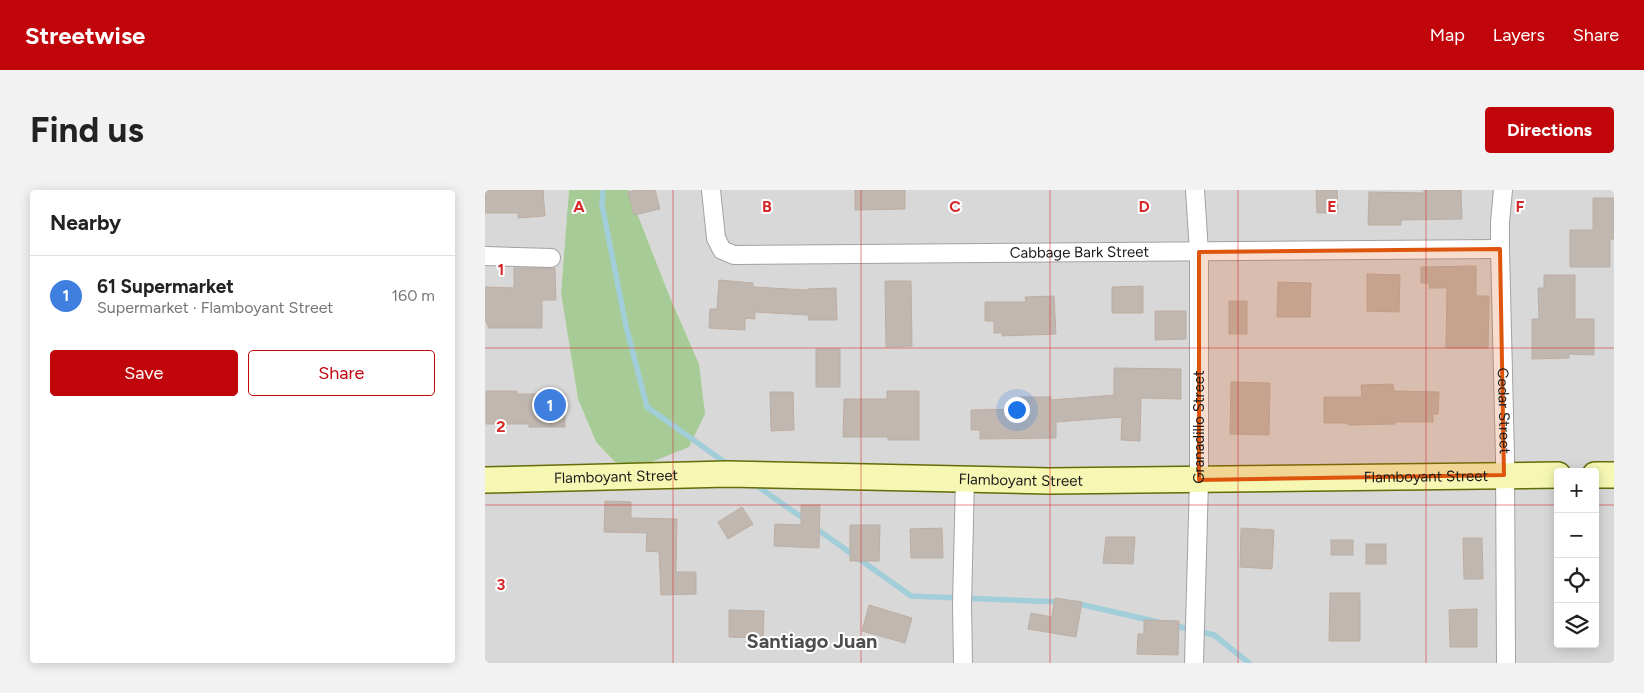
<!DOCTYPE html>
<html lang="en">
<head>
<meta charset="utf-8">
<style>
  :root { --surface:#fff; --page:#f2f2f2; --text:#222; --muted:#767676; --line:#e0e0e0; --accent:#c0060b }
  body { margin:0; font-family:Figtree,sans-serif; background:var(--page); color:var(--text) }
  .controls { position:absolute; right:15px; bottom:15px; display:grid; overflow:hidden; border-radius:5px; box-shadow:0 2px 12px #0003 }
  .controls button { width:45px; height:45px; display:grid; place-items:center; padding:0; border:0; border-bottom:1px solid var(--line); background:var(--surface); color:var(--text); font:25px sans-serif }
  .you { position:absolute; left:531px; top:219px; width:18px; height:18px; margin:-12px; border:4px solid #fff; border-radius:50%; background:#1a73e8; box-shadow:0 0 0 8px #1a73e833 }
  .badge { display:grid; place-items:center; width:32px; height:32px; border-radius:50%; background:var(--accent); color:#fff; font-size:16px; font-weight:700 }
  .pin { position:absolute; translate:-50% -50%; border:2px solid #fff; box-shadow:0 1px 5px #0006 }
  .list { margin:0; padding:0; list-style:none }
  h2 { display:flex; justify-content:space-between; align-items:center; height:65px; margin:0; padding:0 20px; font-size:21px }
  h2 small { font-size:16px; font-weight:400; color:var(--muted) }
  .list li { display:grid; grid-template-columns:32px 1fr auto; gap:15px; align-items:center; box-sizing:border-box; height:80px; padding:0 20px; border-top:1px solid var(--line) }
  .list b { display:block; font-size:19px; white-space:nowrap }
  .list p { margin:0; font-size:16px; white-space:nowrap; color:var(--muted) }
  .list em { font-size:16px; font-style:normal; color:var(--muted) }
  .actions { display:flex; gap:10px; padding:15px 20px }
  .actions a { flex:1; padding:11px 0; border:1px solid var(--accent); border-radius:5px; text-align:center; font-size:18px; color:var(--accent) }
  .actions .main { background:var(--accent); color:#fff }
  .icon { flex:none; width:28px; height:28px; fill:none; stroke:currentColor; stroke-width:2; stroke-linecap:round; stroke-linejoin:round }
  .map { position:relative; flex:none; width:1129px; height:473px; overflow:hidden; border-radius:5px }
  header { display:flex; align-items:center; gap:30px; box-sizing:border-box; height:70px; padding:0 25px; background:var(--accent); color:#fff }
  header strong { font-size:24px }
  nav { display:flex; gap:28px; margin-inline-start:auto; font-size:18px }
  .intro { display:flex; align-items:center; justify-content:space-between; box-sizing:border-box; height:120px; padding:0 30px }
  h1 { margin:0; font-size:35px }
  .button { padding:12px 22px; border-radius:5px; background:var(--accent); color:#fff; font-size:18px; font-weight:700 }
  main { display:flex; gap:30px; padding:0 30px }
  aside { flex:1; background:var(--surface); border-radius:5px; box-shadow:0 2px 12px #0003 }
  .map>svg:first-child { display:block }
  .residential { fill:#d9d8d8; fill-rule:evenodd }
  .forest { fill:#a7cb96 }
  .lines { fill:none; stroke-linecap:round; stroke-linejoin:round }
  .stream { stroke:#a1ced9; stroke-width:5.5 }
  .building { fill:#c0b7b0; stroke:#bdaea3 }
  .street-casing { stroke:#a2a2a2; stroke-width:20 }
  .secondary-casing { stroke:#646c07; stroke-width:28 }
  .street { stroke:#fff; stroke-width:18 }
  .secondary { stroke:#f5f7b3; stroke-width:25 }
  .marked { fill:#de560d; fill-opacity:0.2; stroke:#de560d; stroke-width:4; stroke-linejoin:round }
  .grid { fill:none; stroke:#d62828; stroke-width:1; stroke-opacity:0.55 }
  .labels { text-anchor:middle; dominant-baseline:central; stroke-width:4; stroke-linejoin:round; paint-order:stroke }
  .street-label { font-size:15px; fill:#1b1b1b; stroke:#fff }
  .district-label { font-size:20px; font-weight:bold; fill:#4e4e4e; stroke:#fff }
  .grid-label { font-size:16px; text-anchor:middle; font-weight:bold; fill:#d62828; stroke:#fff; stroke-width:4; stroke-linejoin:round; paint-order:stroke }
</style>
</head>
<body>
<header>
<strong>Streetwise</strong>
<nav><a>Map</a><a>Layers</a><a>Share</a></nav>
</header>
<div class="intro"><h1>Find us</h1><a class="button">Directions</a></div>
<main>
<aside>
<h2>Nearby<small></small></h2>
<ul class="list">
<li><span class="badge" style="background:#3f7fe0">1</span><div><b>61 Supermarket</b><p>Supermarket · Flamboyant Street</p></div><em>160 m</em></li>
</ul>
<div class="actions"><a class="main">Save</a><a>Share</a></div>
</aside>
<div class="map">
<svg width="1129" height="473" viewBox="0 0 1129 473">
  <rect width="100%" height="100%" fill="#ece8e0"/>
  <path class="residential" d="M0 0H84L76 103 93 209 111 252 130 272 214 174 184 105 143 0H1129V473H0ZM1073 282H1110V454H1073Z"/>
  <polygon class="forest" points="84,0 143,0 184,105 214,174 220,224 204,257 159,275 130,272 111,252 93,209 76,103"/>
  <g class="lines">
    <g class="stream">
      <polyline points="118,0 117,15 141,136 162,217 245,276"/>
      <polyline points="268,293 322,331"/>
      <polyline points="329,337 426,406 575,412"/>
      <polyline points="590,413 673,432"/>
      <polyline points="687,435 729,445 764,473"/>
    </g>
  </g>
  <g class="building">
    <polygon points="0,0 58,0 60,26 33,28 33,23 0,23"/>
    <polygon points="151,0 170,0 175,19 149,25 143,2"/>
    <polygon points="370,0 420,0 420,19 370,20"/>
    <polygon points="831,0 852,0 853,23 832,23"/>
    <polygon points="939,0 976,0 977,29 916,30 916,35 883,35 884,2 939,3"/>
    <polygon points="1108,8 1129,8 1129,49 1125,49 1125,77 1085,77 1085,40 1108,40"/>
    <polygon points="991,76 991,106 1004,106 1003,158 961,158 962,98 944,98 944,93 936,93 936,77"/>
    <polygon points="29,78 70,78 71,110 57,110 57,138 4,138 0,129 0,97 29,98"/>
    <polygon points="882,84 915,85 914,122 882,121"/>
    <polygon points="1059,85 1090,85 1090,129 1109,129 1109,165 1084,164 1084,168 1047,169 1047,129 1054,129 1053,98 1059,98"/>
    <polygon points="234,90 268,93 268,97 323,100 323,99 351,98 352,130 324,130 323,125 270,122 270,129 260,128 260,140 224,138 225,119 232,119"/>
    <polygon points="400,91 426,91 427,156 401,157"/>
    <polygon points="793,92 826,93 825,127 792,127"/>
    <polygon points="658,96 658,123 627,123 627,97"/>
    <polygon points="569,106 571,144 517,146 517,143 509,143 509,131 500,131 500,112 541,112 540,107"/>
    <rect x="744" y="111" width="18" height="33"/>
    <polygon points="670,121 701,121 701,149 670,150"/>
    <rect x="331" y="159" width="24" height="38"/>
    <polygon points="629,178 696,179 696,209 656,208 655,251 636,250 637,227 571,232 571,248 495,249 495,240 486,240 486,220 534,219 534,207 566,207 566,210 629,205"/>
    <polygon points="746,192 785,193 784,245 745,244"/>
    <polygon points="908,194 909,201 954,202 953,224 948,224 948,232 910,232 910,234 863,235 863,233 839,233 839,207 877,207 876,195"/>
    <polygon points="1,201 32,201 32,204 80,204 80,237 44,237 44,234 1,234"/>
    <polygon points="402,201 434,201 434,250 403,250 403,247 358,247 359,209 402,209"/>
    <polygon points="285,202 308,202 309,240 286,241"/>
    <polygon points="120,311 146,312 146,328 192,329 191,382 211,382 211,404 176,405 174,362 161,361 162,343 119,342"/>
    <polygon points="316,315 335,315 334,358 289,356 290,334 316,335"/>
    <polygon points="257,317 268,334 243,349 233,332"/>
    <polygon points="365,335 395,335 394,371 365,371"/>
    <polygon points="457,338 458,368 426,368 425,339"/>
    <polygon points="756,338 789,340 787,379 755,377"/>
    <polygon points="621,347 650,347 648,374 618,373"/>
    <polygon points="978,348 997,348 998,389 979,389"/>
    <rect x="846" y="350" width="22" height="15"/>
    <rect x="881" y="354" width="20" height="20"/>
    <polygon points="845,403 875,403 875,451 844,451"/>
    <polygon points="570,408 597,412 591,447 543,439 546,423 567,427"/>
    <polygon points="384,415 427,428 420,453 377,441"/>
    <polygon points="992,419 992,457 965,457 964,420"/>
    <polygon points="244,420 279,421 278,448 244,447"/>
    <polygon points="659,430 694,431 693,465 652,464 653,444 659,444"/>
  </g>
  <g class="lines">
    <defs>
      <g id="street">
        <path id="s1" d="M226 0 231 48 237 60 249 65 1015 59"/>
        <path id="s2" d="M1018 0 1015 32V59L1020 267 1021 473"/>
        <polyline points="0,66 66,68"/>
        <polyline points="478,473 477,414 480,289"/>
        <path id="s3" d="M709 473 714 290V62L710 0"/>
      </g>
      <g id="secondary">
        <polyline points="1110,285 1129,285"/>
        <path id="s4" d="M0 290 242 284 565 291 1073 285"/>
      </g>
    </defs>
    <use href="#street" class="street-casing"/>
    <use href="#secondary" class="secondary-casing"/>
    <use href="#street" class="street"/>
    <use href="#secondary" class="secondary"/>
  </g>
  <path class="marked" d="M1015 59 1019 285 714 290V62Z"/>
  <path class="grid" d="M188 0V473M376 0V473M565 0V473M753 0V473M941 0V473M0 158H1129M0 315H1073M1110 315H1129"/>
  <g class="labels">
    <g class="street-label">
      <text stroke="none"><textPath href="#s1" startOffset="420">Cabbage Bark Street</textPath></text>
      <text stroke="none"><textPath href="#s2" startOffset="221">Cedar Street</textPath></text>
      <text stroke="none"><textPath href="#s3" startOffset="236">Granadillo Street</textPath></text>
      <text stroke="none"><textPath href="#s4" startOffset="941">Flamboyant Street</textPath></text>
      <text stroke="none"><textPath href="#s4" startOffset="131">Flamboyant Street</textPath></text>
      <text stroke="none"><textPath href="#s4" startOffset="536">Flamboyant Street</textPath></text>
    </g>
    <g class="district-label">
      <text x="327" y="451">Santiago Juan</text>
    </g>
  </g>
  <g class="grid-label">
    <text x="94" y="22">A</text>
    <text x="282" y="22">B</text>
    <text x="470" y="22">C</text>
    <text x="659" y="22">D</text>
    <text x="847" y="22">E</text>
    <text x="1035" y="22">F</text>
    <text x="16" y="85">1</text>
    <text x="16" y="242">2</text>
    <text x="16" y="400">3</text>
  </g>
</svg>
<div class="controls">
<button>+</button>
<button>−</button>
<button><svg class="icon" aria-label="locate" viewBox="0 0 24 24"><circle cx="12" cy="12" r="6"/><path d="M12 2v4M12 18v4M2 12h4M18 12h4"/></svg></button>
<button><svg class="icon" aria-label="layers" viewBox="0 0 24 24"><path d="M12 4l9 5-9 5-9-5zM3 14l9 5 9-5"/></svg></button>
</div>
<div class="you"></div>
<div class="pin badge" style="left:65px;top:215px;background:#3f7fe0">1</div>
</div>
</main>
</body>
</html>
